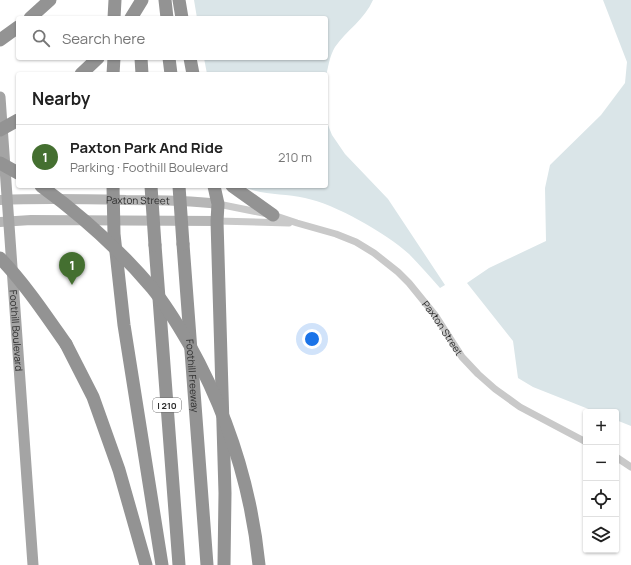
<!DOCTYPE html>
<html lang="en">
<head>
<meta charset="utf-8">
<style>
  :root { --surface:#fff; --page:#f2f2f2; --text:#222; --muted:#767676; --line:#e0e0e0; --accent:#446f30 }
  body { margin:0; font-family:Manrope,sans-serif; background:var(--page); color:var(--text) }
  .controls { position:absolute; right:12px; bottom:12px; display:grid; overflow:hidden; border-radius:4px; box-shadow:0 1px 3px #0004 }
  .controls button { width:36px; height:36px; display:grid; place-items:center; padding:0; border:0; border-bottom:1px solid var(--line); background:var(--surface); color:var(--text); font:20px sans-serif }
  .you { position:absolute; left:312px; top:339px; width:14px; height:14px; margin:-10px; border:3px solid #fff; border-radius:50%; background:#1a73e8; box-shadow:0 0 0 6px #1a73e833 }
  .badge { display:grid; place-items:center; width:26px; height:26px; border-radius:50%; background:var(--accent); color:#fff; font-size:13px; font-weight:700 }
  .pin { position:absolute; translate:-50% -33px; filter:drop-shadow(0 1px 2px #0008) }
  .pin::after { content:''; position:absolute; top:21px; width:14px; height:12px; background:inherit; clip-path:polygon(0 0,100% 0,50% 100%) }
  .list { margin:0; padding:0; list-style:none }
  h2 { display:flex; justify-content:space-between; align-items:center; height:52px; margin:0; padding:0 16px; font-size:17px }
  h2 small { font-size:13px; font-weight:400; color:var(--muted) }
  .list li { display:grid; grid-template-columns:26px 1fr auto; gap:12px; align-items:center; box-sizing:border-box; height:64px; padding:0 16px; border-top:1px solid var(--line) }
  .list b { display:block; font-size:15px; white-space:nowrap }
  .list p { margin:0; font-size:13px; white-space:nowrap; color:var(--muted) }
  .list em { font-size:13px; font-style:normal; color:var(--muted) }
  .icon { flex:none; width:22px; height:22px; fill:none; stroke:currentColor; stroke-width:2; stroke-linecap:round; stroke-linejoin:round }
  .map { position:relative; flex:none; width:631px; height:565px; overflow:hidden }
  .search { position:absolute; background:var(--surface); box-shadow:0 1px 3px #0004; left:16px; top:16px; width:312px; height:44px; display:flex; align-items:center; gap:10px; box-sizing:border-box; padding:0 14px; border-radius:4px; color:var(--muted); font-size:15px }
  .panel { position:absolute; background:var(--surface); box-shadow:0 1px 3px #0004; left:16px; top:72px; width:312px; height:116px; border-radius:4px }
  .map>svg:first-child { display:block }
  .green { fill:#dae5e8 }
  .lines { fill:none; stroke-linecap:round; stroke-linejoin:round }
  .street { stroke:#c9c9c9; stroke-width:7 }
  .secondary { stroke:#b6b6b6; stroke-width:10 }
  .primary { stroke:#a4a4a4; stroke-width:11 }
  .highway { stroke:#939393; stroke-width:13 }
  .highway-bridge { stroke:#939393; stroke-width:13 }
  .labels { text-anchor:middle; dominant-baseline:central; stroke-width:4; stroke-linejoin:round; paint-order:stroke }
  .shield { fill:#fff; stroke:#6b6b6b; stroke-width:1 }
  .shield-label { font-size:9px; font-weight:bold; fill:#2c2c2c }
  .street-label { font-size:10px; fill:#2c2c2c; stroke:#fff }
</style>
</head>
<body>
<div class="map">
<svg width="631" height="565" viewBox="0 0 631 565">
  <rect width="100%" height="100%" fill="#fff"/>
  <g class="green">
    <path d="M194 0H373C365 19 346 31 335 47 330 55 328 67 326 77V74H207L204 58H326V18H197Z"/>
    <polygon points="603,0 631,0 631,426 616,420 616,412 596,412 533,387 518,378 513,341 467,283 489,268 546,241 545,188 550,165 601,115 625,83 627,62"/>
    <path d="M326 120 332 135 345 154 388 199 445 285 440 288C430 277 420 265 409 254 386 233 335 204 305 198 284 193 262 196 242 186H326Z"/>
  </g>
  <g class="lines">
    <g class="street">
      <path id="s1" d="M218 204 273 215 297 223 336 234 356 242 374 253 398 272 409 283 435 315 462 357 478 374 495 389 520 407 586 442"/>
      <polyline points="217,221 289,223"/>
      <polyline points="616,457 631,467"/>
    </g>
    <g class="secondary">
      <path id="s2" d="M0 200C42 198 84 199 126 200 156 200 187 200 218 204"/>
      <polyline points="0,222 31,220 217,221"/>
    </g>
    <path class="primary" id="s3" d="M0 97 33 565"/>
    <g class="highway">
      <polyline points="165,0 167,18"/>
      <polyline points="179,0 182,18"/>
      <polyline points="30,18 50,0"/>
      <polyline points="114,18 115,0"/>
      <polyline points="0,40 18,27"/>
      <polyline points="141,58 142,74"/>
      <polyline points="169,58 171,74"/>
      <polyline points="190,58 193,74"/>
      <polyline points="81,74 98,58"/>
      <polyline points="113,74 114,58"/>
      <polyline points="113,186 114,234 124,325 162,565"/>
      <polyline points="214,186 218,204 217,221 225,493 224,565"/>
      <polyline points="232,186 273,215"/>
      <path id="s4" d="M183 244 207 565"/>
      <polyline points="155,245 179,565"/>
      <polyline points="66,344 93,397 119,470 146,565"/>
    </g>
    <g class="highway-bridge">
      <polyline points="131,18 142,0"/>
      <polyline points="0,130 18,120"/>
      <polyline points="0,163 18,173"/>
      <path d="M41 186C82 216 119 249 152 288 166 305 178 325 189 344 228 414 251 485 259 565"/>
      <polyline points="151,186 155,245"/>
      <polyline points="179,186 183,244"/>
      <path d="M0 258C25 284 45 314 66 344"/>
    </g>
  </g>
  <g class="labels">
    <rect class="shield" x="153" y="398" width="28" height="14" rx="3"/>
    <g class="shield-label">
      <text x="167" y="405">I 210</text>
    </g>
    <g class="street-label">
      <text stroke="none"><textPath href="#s2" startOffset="138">Paxton Street</textPath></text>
      <text stroke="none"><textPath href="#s1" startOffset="267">Paxton Street</textPath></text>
      <text stroke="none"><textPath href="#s3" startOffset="234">Foothill Boulevard</textPath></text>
      <text stroke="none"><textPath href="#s4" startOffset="132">Foothill Freeway</textPath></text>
    </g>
  </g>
</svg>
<div class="controls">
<button>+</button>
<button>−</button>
<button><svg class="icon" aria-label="locate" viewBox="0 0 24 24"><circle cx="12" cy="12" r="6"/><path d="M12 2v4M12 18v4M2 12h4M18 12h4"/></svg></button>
<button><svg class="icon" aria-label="layers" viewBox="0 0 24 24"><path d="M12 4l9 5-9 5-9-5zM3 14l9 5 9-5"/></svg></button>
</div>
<div class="you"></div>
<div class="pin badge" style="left:72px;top:285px">1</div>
<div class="search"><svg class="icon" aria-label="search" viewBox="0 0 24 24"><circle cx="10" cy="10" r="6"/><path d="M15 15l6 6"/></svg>Search here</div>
<section class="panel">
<h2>Nearby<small></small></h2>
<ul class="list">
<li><span class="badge">1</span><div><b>Paxton Park And Ride</b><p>Parking · Foothill Boulevard</p></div><em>210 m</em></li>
</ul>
</section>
</div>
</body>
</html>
